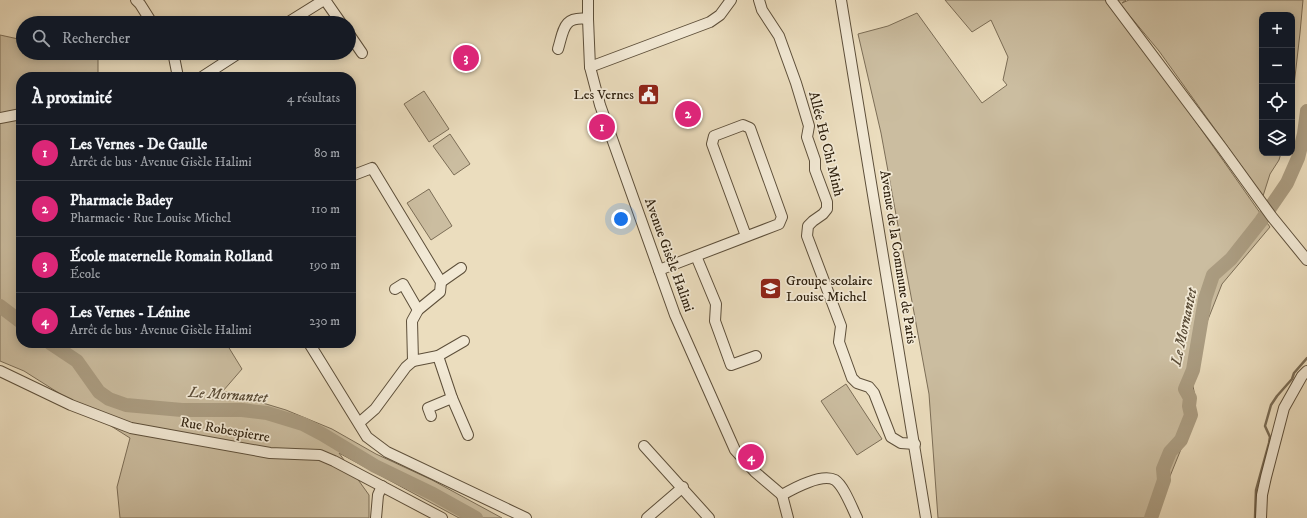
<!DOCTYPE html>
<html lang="fr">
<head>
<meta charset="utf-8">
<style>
  :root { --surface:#171b24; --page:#242831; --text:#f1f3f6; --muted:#9ea1a6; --line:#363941; --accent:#db2777 }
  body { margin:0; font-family:"IM FELL DW Pica",serif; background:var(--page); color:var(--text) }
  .controls { position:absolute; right:12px; top:12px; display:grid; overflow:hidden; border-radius:8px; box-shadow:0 2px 10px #0003 }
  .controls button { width:36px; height:36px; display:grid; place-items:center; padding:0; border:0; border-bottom:1px solid var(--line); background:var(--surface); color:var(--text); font:20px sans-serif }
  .you { position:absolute; left:621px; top:219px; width:14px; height:14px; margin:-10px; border:3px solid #fff; border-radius:50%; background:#1a73e8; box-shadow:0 0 0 6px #1a73e833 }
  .badge { display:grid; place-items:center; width:26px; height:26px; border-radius:50%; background:var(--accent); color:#fff; font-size:13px; font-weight:700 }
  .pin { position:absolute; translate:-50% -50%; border:2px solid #fff; box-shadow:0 1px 4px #0006 }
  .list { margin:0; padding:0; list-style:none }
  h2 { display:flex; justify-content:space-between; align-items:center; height:52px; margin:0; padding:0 16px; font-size:17px }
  h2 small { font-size:13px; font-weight:400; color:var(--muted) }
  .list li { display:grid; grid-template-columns:26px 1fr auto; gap:12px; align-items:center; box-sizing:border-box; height:56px; padding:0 16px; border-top:1px solid var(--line) }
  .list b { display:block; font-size:15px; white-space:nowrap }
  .list p { margin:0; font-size:13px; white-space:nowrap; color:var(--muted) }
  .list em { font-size:13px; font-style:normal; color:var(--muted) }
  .icon { flex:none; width:22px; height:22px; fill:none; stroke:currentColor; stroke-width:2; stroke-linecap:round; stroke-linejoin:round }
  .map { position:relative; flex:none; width:1307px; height:518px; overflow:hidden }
  .search { position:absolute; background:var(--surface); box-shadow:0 2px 10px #0003; left:16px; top:16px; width:340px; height:44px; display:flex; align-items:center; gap:10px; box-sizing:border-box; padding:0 14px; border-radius:22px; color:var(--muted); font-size:15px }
  .panel { position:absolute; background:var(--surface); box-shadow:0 2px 10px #0003; left:16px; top:72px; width:340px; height:276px; border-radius:16px }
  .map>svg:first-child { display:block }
  .green { fill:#cbbda0; stroke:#7c6e57 }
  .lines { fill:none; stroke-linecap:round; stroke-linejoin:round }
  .stream { stroke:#796b54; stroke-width:2.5 }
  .river { stroke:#ab9d82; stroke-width:14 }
  .minor-casing { stroke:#5d4f3a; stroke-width:12 }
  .minor { stroke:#f2e9d5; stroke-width:10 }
  .labels { text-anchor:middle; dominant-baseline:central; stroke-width:3.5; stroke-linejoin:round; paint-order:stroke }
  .poi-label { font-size:14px; fill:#2e200e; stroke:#f2e9d5; text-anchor:end }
  .street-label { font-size:14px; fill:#2e200e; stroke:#f2e9d5 }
  .water-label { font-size:15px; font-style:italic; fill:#5a4c37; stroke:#f2e9d5 }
</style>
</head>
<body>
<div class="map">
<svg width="1307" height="518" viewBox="0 0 1307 518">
  <rect width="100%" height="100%" fill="#ebddbe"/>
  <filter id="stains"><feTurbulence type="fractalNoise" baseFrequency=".005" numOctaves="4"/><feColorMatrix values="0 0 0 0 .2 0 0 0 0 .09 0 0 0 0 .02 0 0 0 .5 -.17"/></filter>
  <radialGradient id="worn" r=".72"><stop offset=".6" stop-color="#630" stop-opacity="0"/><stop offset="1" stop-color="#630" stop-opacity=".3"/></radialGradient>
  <g class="green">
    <polygon points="945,0 1126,0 1122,3 1129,0 1303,0 1300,33 1292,103 1292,15 1262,15 1262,153 1281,153 1279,160 1270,174 1263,196 1159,51 1120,4 1191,115 1270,227 1222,284 1207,322 1193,386 1195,396 1192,422 1162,496 1156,518 938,518 929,394 881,133 858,34 888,26 917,13 982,103 1007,85 1003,80 1008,57 991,20 972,32"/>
    <polygon points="0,35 23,40 23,53 76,53 98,59 98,77 21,77 21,343 226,343 242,369 223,391 286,410 332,429 376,454 432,480 502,518 459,518 339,453 369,495 369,518 120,518 117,487 130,438 24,371 0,361"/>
    <polygon points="424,91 449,129 429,142 404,104"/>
    <polygon points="450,134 470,164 454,175 433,146"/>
    <polygon points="429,189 452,226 431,240 407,203"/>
    <polygon points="846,384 882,439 857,455 821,401"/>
  </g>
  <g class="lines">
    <polyline class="stream" points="1255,518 1256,490 1269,443 1270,437 1265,426 1271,405 1277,396 1292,379 1294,373 1307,358"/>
    <g class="river">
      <polyline points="0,306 21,322"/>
      <polyline points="50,343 77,361 99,392 109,399 126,405 182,410 242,410 267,413 303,424 322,434 375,466 433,494 476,518"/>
      <polyline points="1151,518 1164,480 1163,469 1170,452 1181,440 1191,415 1189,406 1190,398 1185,389 1193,370 1205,299 1213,275 1231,259 1261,221 1287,183 1298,158 1304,134 1307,111"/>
    </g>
    <defs>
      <g id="minor">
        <polyline points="136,0 140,4 152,23"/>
        <polyline points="325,0 341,23"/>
        <polyline points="588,0 588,19 590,67 600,105 675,315 735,450 755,472 782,495"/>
        <polyline points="759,0 762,10 779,36 796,83 809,126 807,137 815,160 815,170 827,202 827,209 823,214 813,221 808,226 807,236 841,326 839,342 852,378 857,383 869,387 874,393 891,437 901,443 915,444"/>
        <polyline points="841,0 926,518"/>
        <polyline points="1111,0 1222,148 1272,217 1307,260"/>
        <polyline points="287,23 324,0"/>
        <polyline points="349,34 362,53"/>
        <path d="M558 49C564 29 563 16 588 19"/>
        <polyline points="171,53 174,57 178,77"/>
        <polyline points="590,67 710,22 720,15 731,0"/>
        <polyline points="202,77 239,53"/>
        <polyline points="0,118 21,114"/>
        <polyline points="351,176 372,168 441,282 440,292 418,310 412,321 413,361 406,367 375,409 359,423"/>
        <polyline points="696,256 716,304 715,321 731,365 756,356"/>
        <polyline points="659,270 779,224 782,217 750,128 743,125 714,136 712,144 746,236"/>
        <polyline points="441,282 461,268"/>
        <polyline points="395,289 403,284 418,310"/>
        <polyline points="309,343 367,437 387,452 526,518"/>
        <polyline points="438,356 452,398 468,435"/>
        <polyline points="413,361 438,356 464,341"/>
        <polyline points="0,371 71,405 131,428 270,453 320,455 334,461 442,518"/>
        <polyline points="431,416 428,408 452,398"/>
        <polyline points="644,446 709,518"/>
        <path d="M782 495C794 488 822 473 835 480 844 486 852 508 857 518"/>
        <polyline points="782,495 788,518"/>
        <polyline points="376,518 378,495 382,486"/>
        <polyline points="647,518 683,487"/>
        <polyline points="1261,518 1262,495 1266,477 1284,408 1302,376 1307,371"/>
      </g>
    </defs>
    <use href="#minor" class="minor-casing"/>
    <use href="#minor" class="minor"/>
  </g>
  <defs>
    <symbol id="civic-square" viewBox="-11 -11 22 22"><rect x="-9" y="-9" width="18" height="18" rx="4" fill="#8f2418" stroke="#f2e9d5"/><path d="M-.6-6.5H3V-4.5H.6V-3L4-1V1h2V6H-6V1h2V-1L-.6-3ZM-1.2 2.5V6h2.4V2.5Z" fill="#fff"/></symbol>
    <symbol id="school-square" viewBox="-11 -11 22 22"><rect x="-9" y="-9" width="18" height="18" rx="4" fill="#8f2418" stroke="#f2e9d5"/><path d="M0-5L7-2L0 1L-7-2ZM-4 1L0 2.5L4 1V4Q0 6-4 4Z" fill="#fff"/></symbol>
  </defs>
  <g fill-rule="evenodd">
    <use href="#civic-square" x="636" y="82" width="25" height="25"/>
    <use href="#school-square" x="758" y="276" width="25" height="25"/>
  </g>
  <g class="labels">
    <g class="poi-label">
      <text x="634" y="95">Les Vernes</text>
      <text x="786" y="281" text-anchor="start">Groupe scolaire<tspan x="786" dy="16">Louise Michel</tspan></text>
    </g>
    <g class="street-label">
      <text transform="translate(826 144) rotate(76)">Allée Ho Chi Minh</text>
      <text transform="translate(669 255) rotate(70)">Avenue Gisèle Halimi</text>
      <text transform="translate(898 257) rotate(81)">Avenue de la Commune de Paris</text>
      <text transform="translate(225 430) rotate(10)">Rue Robespierre</text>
    </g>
    <g class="water-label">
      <text transform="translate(1184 327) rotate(-78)">Le Mornantet</text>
      <text transform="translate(228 395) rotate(4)">Le Mornantet</text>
    </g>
  </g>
  <rect width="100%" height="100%" filter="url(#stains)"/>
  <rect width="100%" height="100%" fill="url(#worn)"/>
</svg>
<div class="controls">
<button>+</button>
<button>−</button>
<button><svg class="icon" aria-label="locate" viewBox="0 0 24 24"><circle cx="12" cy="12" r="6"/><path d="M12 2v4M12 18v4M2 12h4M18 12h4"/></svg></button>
<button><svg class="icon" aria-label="layers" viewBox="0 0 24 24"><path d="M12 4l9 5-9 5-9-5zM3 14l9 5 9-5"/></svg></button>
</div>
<div class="you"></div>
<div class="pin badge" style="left:602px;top:127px">1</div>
<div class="pin badge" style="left:688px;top:114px">2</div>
<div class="pin badge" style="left:466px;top:58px">3</div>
<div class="pin badge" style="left:751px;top:457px">4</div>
<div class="search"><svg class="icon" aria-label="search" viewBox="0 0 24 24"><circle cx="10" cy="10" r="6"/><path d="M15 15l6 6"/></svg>Rechercher</div>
<section class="panel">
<h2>À proximité<small>4 résultats</small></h2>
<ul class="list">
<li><span class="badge">1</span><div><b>Les Vernes - De Gaulle</b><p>Arrêt de bus · Avenue Gisèle Halimi</p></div><em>80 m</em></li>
<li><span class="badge">2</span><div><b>Pharmacie Badey</b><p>Pharmacie · Rue Louise Michel</p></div><em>110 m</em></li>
<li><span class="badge">3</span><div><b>École maternelle Romain Rolland</b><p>École</p></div><em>190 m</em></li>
<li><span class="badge">4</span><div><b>Les Vernes - Lénine</b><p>Arrêt de bus · Avenue Gisèle Halimi</p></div><em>230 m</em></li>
</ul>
</section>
</div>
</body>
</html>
